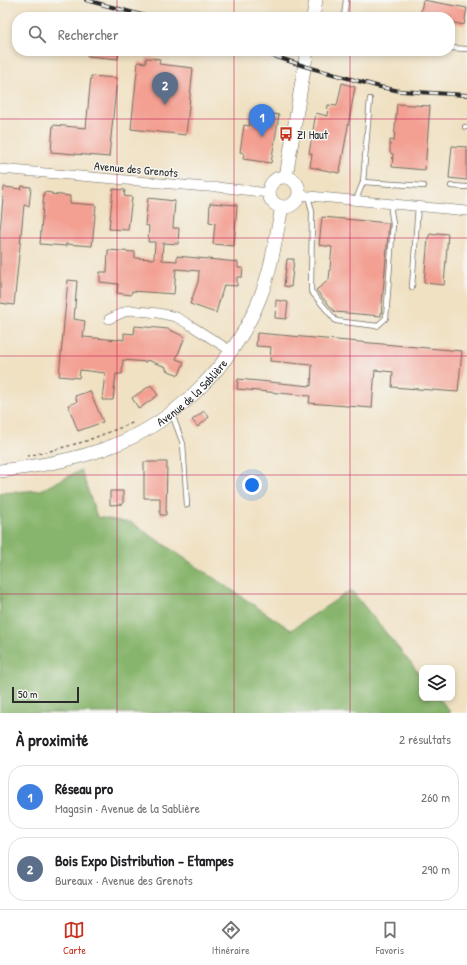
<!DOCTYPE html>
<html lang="fr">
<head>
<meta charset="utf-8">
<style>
  :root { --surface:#fff; --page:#f6f6f6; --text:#202124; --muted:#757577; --line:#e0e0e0; --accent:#c8321e }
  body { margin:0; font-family:"Patrick Hand",sans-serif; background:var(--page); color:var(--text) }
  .controls { position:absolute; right:12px; bottom:12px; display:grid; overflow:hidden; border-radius:8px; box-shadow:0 2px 6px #0003 }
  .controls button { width:36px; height:36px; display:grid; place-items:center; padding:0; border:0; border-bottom:1px solid var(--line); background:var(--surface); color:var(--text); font:20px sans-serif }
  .scale { position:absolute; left:12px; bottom:10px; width:67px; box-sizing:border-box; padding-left:4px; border:2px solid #2b2b2b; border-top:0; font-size:11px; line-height:14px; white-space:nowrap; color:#2b2b2b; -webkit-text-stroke:3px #f6f6f2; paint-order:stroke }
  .you { position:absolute; left:252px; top:485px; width:14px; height:14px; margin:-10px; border:3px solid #fff; border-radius:50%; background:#1a73e8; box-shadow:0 0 0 6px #1a73e833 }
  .badge { display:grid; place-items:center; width:26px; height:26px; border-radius:50%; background:var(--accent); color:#fff; font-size:13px; font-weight:700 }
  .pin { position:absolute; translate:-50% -33px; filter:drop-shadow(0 1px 2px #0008) }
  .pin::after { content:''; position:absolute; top:21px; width:14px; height:12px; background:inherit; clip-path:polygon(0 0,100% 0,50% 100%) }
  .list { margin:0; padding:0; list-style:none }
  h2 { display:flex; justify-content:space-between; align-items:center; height:52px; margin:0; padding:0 16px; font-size:17px }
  h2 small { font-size:13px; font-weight:400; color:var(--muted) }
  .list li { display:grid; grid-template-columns:26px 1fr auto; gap:12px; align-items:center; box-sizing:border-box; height:64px; margin:0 8px 8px; padding:0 8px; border:1px solid var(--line); border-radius:16px }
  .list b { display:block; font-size:15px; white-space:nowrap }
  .list p { margin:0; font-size:13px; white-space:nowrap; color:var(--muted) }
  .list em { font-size:13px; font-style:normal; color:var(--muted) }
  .icon { flex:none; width:22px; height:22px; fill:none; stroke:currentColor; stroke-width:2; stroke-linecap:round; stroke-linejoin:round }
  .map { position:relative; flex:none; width:467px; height:713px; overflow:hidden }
  .search { position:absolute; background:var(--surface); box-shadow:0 2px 6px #0003; left:12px; right:12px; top:12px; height:44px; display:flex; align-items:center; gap:10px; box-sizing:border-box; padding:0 14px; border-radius:16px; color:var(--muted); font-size:15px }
  .sheet { height:196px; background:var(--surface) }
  nav { display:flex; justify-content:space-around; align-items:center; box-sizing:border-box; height:56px; border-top:1px solid var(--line); background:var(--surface); font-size:11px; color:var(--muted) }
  nav a { display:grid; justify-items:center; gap:2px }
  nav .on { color:var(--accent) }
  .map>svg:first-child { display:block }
  .forest { fill:#88b56d; stroke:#5a704c }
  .building { fill:#f39f91 }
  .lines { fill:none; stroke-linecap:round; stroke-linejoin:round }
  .lane-casing { stroke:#706b60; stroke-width:6 }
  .street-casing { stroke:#706b60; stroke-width:10 }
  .secondary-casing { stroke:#706b60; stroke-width:14 }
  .path { stroke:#706b60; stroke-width:1.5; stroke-dasharray:3 3; stroke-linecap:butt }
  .lane { stroke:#fff; stroke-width:4.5 }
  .street { stroke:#fff; stroke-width:9 }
  .secondary { stroke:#fff; stroke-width:13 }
  .rail-casing { stroke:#2b2b2b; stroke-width:4 }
  .rail { stroke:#f6f6f2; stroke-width:2.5; stroke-dasharray:8; stroke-linecap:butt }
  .grid { fill:none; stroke:#c2185b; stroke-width:1; stroke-opacity:0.55 }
  .labels { text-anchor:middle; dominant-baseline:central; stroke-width:3; stroke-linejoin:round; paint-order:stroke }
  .poi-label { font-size:12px; fill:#2b2b2b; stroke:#f6f6f2; text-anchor:start }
  .street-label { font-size:12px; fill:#2b2b2b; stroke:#f6f6f2 }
</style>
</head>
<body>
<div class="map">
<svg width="467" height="713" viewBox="0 0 467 713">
  <rect width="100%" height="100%" fill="#f6f6f2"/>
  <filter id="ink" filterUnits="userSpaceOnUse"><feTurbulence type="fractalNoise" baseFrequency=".025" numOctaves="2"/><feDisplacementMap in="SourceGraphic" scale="8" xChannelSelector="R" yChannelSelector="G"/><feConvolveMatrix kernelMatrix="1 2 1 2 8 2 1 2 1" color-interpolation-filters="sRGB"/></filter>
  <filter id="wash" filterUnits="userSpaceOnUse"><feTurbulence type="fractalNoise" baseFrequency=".012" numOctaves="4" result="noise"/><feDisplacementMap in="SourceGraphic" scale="16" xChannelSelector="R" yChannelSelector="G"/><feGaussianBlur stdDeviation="0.9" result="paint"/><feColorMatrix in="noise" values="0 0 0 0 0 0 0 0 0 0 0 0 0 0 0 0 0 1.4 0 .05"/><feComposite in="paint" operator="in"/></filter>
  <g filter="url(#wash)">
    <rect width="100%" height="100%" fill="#f0e1c3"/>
    <polygon class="forest" points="81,470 97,517 132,523 291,630 351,590 422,677 422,698 439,698 451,713 0,713 0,493 41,490"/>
    <g id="blocks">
      <g class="building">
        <polygon points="423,0 467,8 464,25 450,22 450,17 420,17"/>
        <polygon points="88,51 119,51 118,59 87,56"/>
        <polygon points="146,58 160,59 159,64 193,68 186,135 131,129 138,62 146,63"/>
        <polygon points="91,76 117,78 109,157 51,152 53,125 86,128"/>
        <polygon points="342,83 355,87 340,171 339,173 310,167 312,154 309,153 316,113 327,116 328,105 337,106"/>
        <polygon points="397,104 430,106 425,170 392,167 393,154 390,153 390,140 394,141"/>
        <polygon points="251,110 279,115 271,163 243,159 244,153 240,152 244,125 249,126"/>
        <polygon points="452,146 467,147 467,180 449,178"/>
        <polygon points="22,186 31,187 29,206 24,205 14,305 0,303 0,231 4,187 21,189"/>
        <polygon points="113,189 125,190 124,196 132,197 128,230 109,229"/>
        <polygon points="44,192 52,193 51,194 70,196 70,203 96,205 92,246 66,244 66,246 40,244"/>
        <polygon points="148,198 175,201 173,228 179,228 178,244 163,243 162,260 177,261 177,256 238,262 238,268 243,268 242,277 237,277 237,286 224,285 216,313 190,304 198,282 199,271 176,269 174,294 132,291 131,295 117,293 118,284 100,282 100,272 107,272 108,250 135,252 135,258 154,259 155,242 148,242 149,226 145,225"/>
        <polygon points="210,203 237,205 234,246 213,244 215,223 209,222"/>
        <polygon points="322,217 389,223 381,316 335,312 316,290 329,280 332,247 319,245"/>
        <polygon points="437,233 448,234 444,285 424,283 428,238 430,234 437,235"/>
        <polygon points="287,259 294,259 291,287 284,286"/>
        <polygon points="68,280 77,281 74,319 85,321 83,337 119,340 119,339 124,340 124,333 134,334 135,326 168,329 185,337 176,359 184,362 179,375 166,370 166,367 147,360 146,362 123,360 122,374 116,374 113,400 102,400 105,373 80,370 79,378 59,376"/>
        <polygon points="276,300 288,302 286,319 275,318"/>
        <polygon points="257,333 462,351 458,392 392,387 393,372 375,370 372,408 309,403 310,396 237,389 238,379 311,386 312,365 270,361 271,347 256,346"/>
        <polygon points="151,385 158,395 139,409 132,398"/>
        <polygon points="90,391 103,422 78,431 68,405 77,402 75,396"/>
        <polygon points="204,411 209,417 198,427 192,420"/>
        <polygon points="144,462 167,462 166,515 160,515 160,498 144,498"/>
        <polygon points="110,491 123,491 123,504 110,505"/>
      </g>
    </g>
  </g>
  <g filter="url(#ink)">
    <use href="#blocks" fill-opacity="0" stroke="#706b60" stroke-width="1"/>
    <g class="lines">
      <defs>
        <g id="lane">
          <polyline points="344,17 346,0"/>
          <polyline points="450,48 467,49"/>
          <polyline points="308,54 318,51"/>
          <polyline points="465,127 467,127"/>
          <polyline points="363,182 424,186"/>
          <polyline points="451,186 467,187"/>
          <polyline points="308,195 312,212 311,291 336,321 377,326 386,318 393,224 391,211 391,203"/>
          <polyline points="356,200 363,182 370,99"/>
          <polyline points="412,287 418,206"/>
          <polyline points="172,414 183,444 187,505"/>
        </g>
        <g id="street">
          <polyline points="0,169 206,187 217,187 269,193"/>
          <polyline points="299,195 467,211"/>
          <polyline points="109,319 129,310 158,313 176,317 190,325 231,351"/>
        </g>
        <g id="secondary">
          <polyline points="313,17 316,0"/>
          <polyline points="286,177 307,51"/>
          <circle cx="284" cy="192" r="15"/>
          <path id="s1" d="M0 471C38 466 76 460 112 446 178 421 236 361 261 295 272 267 276 236 282 207"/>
        </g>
      </defs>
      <use href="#lane" class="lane-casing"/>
      <use href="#street" class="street-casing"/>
      <use href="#secondary" class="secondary-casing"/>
      <g class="path">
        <polyline points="50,451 86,441 135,422"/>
        <polyline points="27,456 46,452"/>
      </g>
      <use href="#lane" class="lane"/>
      <use href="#street" class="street"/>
      <use href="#secondary" class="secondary"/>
      <defs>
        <g id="rail">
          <polyline points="86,0 149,17"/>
          <polyline points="259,51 304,66 380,87 400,91 467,95"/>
        </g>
      </defs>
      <use href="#rail" class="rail-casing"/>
      <use href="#rail" class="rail"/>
    </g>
  </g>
  <path class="grid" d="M117 0V17M234 0V17M350 0V17M117 51V713M234 51V713M350 51V713M0 119H467M0 238H467M0 356H467M0 475H467M0 594H467"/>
  <defs>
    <symbol id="bus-bare" viewBox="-9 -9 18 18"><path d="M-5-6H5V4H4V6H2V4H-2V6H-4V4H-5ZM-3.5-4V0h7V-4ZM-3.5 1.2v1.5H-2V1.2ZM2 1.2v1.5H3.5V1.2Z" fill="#c8321e" stroke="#f6f6f2" stroke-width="2.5" paint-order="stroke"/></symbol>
  </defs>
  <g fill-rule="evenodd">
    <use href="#bus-bare" x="276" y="124" width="20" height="20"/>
  </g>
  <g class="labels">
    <g class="poi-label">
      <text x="297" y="134">ZI Haut</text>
    </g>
    <g class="street-label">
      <text transform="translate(136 169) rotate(5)">Avenue des Grenots</text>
      <text stroke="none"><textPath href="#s1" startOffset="212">Avenue de la Sablière</textPath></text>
    </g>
  </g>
</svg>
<div class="controls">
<button><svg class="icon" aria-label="layers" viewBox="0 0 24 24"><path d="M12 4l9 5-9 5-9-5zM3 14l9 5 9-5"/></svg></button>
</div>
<div class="scale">50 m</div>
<div class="you"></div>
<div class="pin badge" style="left:262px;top:137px;background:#3f7fe0">1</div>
<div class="pin badge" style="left:165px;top:105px;background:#5c6f8a">2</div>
<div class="search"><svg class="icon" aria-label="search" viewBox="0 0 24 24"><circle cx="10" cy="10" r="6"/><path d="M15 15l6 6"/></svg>Rechercher</div>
</div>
<section class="sheet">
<h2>À proximité<small>2 résultats</small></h2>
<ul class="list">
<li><span class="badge" style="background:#3f7fe0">1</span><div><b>Réseau pro</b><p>Magasin · Avenue de la Sablière</p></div><em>260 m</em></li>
<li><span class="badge" style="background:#5c6f8a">2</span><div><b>Bois Expo Distribution - Etampes</b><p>Bureaux · Avenue des Grenots</p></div><em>290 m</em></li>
</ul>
</section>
<nav>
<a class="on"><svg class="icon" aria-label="map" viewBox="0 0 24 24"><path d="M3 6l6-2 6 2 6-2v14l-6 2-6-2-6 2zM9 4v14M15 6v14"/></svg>Carte</a>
<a><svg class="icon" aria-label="directions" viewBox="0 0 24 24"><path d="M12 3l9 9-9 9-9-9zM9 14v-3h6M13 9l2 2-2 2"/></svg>Itinéraire</a>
<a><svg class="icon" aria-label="saved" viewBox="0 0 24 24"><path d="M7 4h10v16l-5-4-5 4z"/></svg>Favoris</a>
</nav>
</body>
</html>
